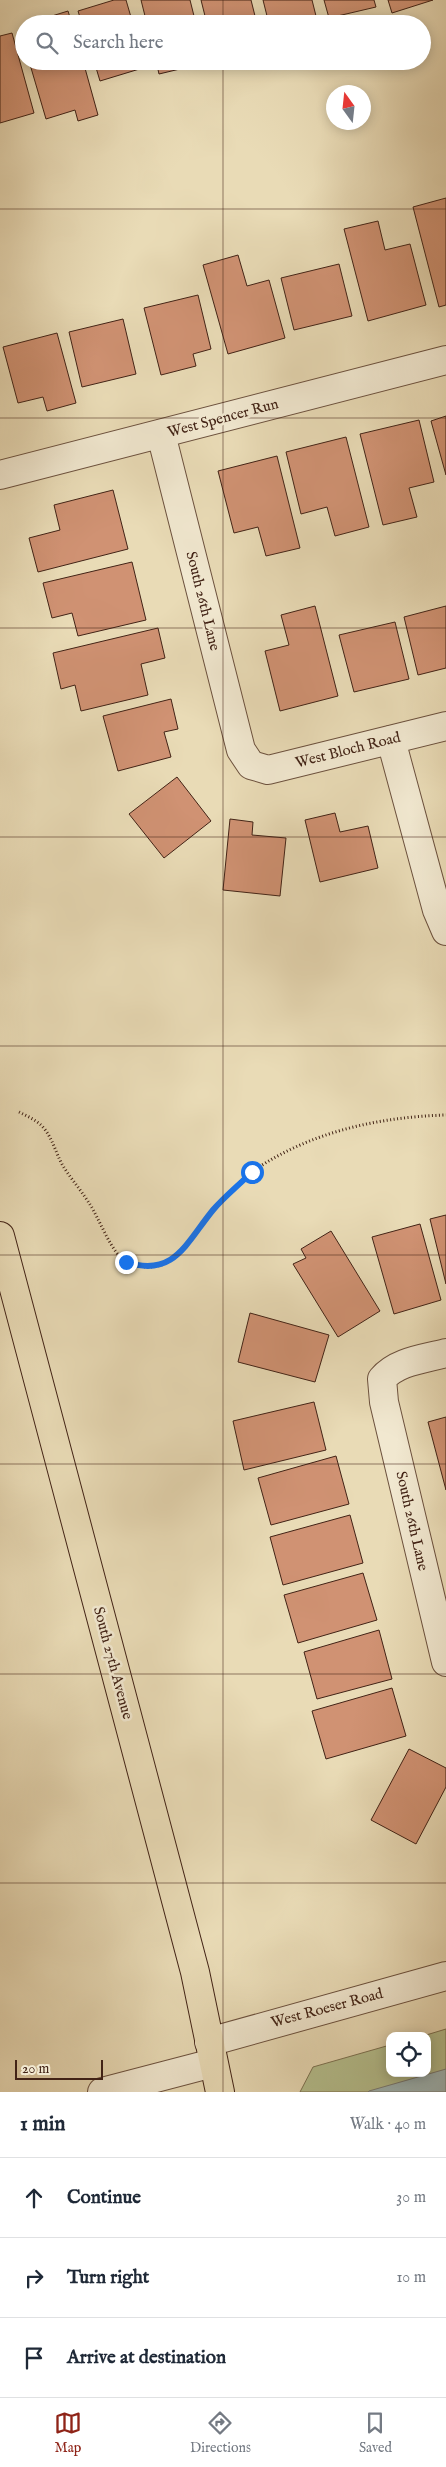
<!DOCTYPE html>
<html lang="en">
<head>
<meta charset="utf-8">
<style>
  :root { --surface:#fff; --page:#f6f6f7; --text:#1f2937; --muted:#747a83; --line:#e0e1e3; --accent:#8f2418 }
  body { margin:0; font-family:"IM FELL English",serif; background:var(--page); color:var(--text) }
  .controls { position:absolute; right:15px; bottom:15px; display:grid; overflow:hidden; border-radius:10px; box-shadow:0 2px 12px #0003 }
  .controls button { width:45px; height:45px; display:grid; place-items:center; padding:0; border:0; border-bottom:1px solid var(--line); background:var(--surface); color:var(--text); font:25px sans-serif }
  .compass { position:absolute; left:326px; top:85px; width:45px; height:45px; border-radius:50%; background:var(--surface); box-shadow:0 2px 12px #0003; rotate:345deg }
  .scale { position:absolute; left:15px; bottom:12px; width:88px; box-sizing:border-box; padding-left:5px; border:2px solid #422316; border-top:0; font-size:14px; line-height:18px; white-space:nowrap; color:#422316; -webkit-text-stroke:4px #f1e8d0; paint-order:stroke }
  .stop { position:absolute; width:15px; height:15px; margin:-11px; border:4px solid #1a73e8; border-radius:50%; background:#fff }
  .stop.end { background:#1a73e8; border-color:#fff; box-shadow:0 1px 5px #0008 }
  .list { margin:0; padding:0; list-style:none }
  h2 { display:flex; justify-content:space-between; align-items:center; height:65px; margin:0; padding:0 20px; font-size:21px }
  h2 small { font-size:16px; font-weight:400; color:var(--muted) }
  .list li { display:grid; grid-template-columns:32px 1fr auto; gap:15px; align-items:center; box-sizing:border-box; height:80px; padding:0 20px; border-top:1px solid var(--line) }
  .list b { display:block; font-size:19px; white-space:nowrap }
  .list em { font-size:16px; font-style:normal; color:var(--muted) }
  .icon { flex:none; width:28px; height:28px; fill:none; stroke:currentColor; stroke-width:2; stroke-linecap:round; stroke-linejoin:round }
  .map { position:relative; flex:none; width:446px; height:2092px; overflow:hidden }
  .search { position:absolute; background:var(--surface); box-shadow:0 2px 12px #0003; left:15px; right:15px; top:15px; height:55px; display:flex; align-items:center; gap:12px; box-sizing:border-box; padding:0 18px; border-radius:28px; color:var(--muted); font-size:19px }
  .sheet { height:305px; background:var(--surface) }
  nav { display:flex; justify-content:space-around; align-items:center; box-sizing:border-box; height:70px; border-top:1px solid var(--line); background:var(--surface); font-size:14px; color:var(--muted) }
  nav a { display:grid; justify-items:center; gap:2px }
  nav .on { color:var(--accent) }
  .map>svg:first-child { display:block }
  .green { fill:#b5c08f; stroke:#7c7252 }
  .water { fill:#9eb8ba; stroke:#797c78 }
  .building { fill:#d09273; stroke:#422316 }
  .lines { fill:none; stroke-linecap:round; stroke-linejoin:round }
  .minor-casing { stroke:#6c513e; stroke-width:30 }
  .major-casing { stroke:#422316; stroke-width:30 }
  .path { stroke:#422316; stroke-width:3; stroke-dasharray:1 2.5; stroke-linecap:butt }
  .minor { stroke:#f1e8d0; stroke-width:28 }
  .major { stroke:#e9dbb6; stroke-width:28 }
  .route { stroke:#1a73e8; stroke-width:6 }
  .grid { fill:none; stroke:#422316; stroke-width:1; stroke-opacity:0.55 }
  .labels { text-anchor:middle; dominant-baseline:central; stroke-width:5; stroke-linejoin:round; paint-order:stroke }
  .street-label { font-size:15px; fill:#422316; stroke:#f1e8d0 }
</style>
</head>
<body>
<div class="map">
<svg width="446" height="2092" viewBox="0 0 446 2092">
  <rect width="100%" height="100%" fill="#e9dbb6"/>
  <filter id="stains"><feTurbulence type="fractalNoise" baseFrequency=".004" numOctaves="4"/><feColorMatrix values="0 0 0 0 .2 0 0 0 0 .09 0 0 0 0 .02 0 0 0 .5 -.17"/></filter>
  <radialGradient id="worn" r=".72"><stop offset=".6" stop-color="#630" stop-opacity="0"/><stop offset="1" stop-color="#630" stop-opacity=".3"/></radialGradient>
  <polygon class="green" points="446,2029 446,2092 300,2092 313,2067 390,2045 390,2073 427,2073 427,2036 423,2036"/>
  <polygon class="water" points="446,2069 446,2092 368,2092 369,2091"/>
  <g class="building">
    <polygon points="114,0 126,0 133,24 82,24 78,11"/>
    <polygon points="141,0 190,0 196,24 147,24"/>
    <polygon points="201,0 251,0 257,24 207,24"/>
    <polygon points="263,0 312,0 318,24 269,24"/>
    <polygon points="324,0 374,0 376,7 329,18"/>
    <polygon points="388,0 433,0 392,13"/>
    <polygon points="68,11 72,24 26,24"/>
    <polygon points="12,33 34,113 0,123 0,36"/>
    <polygon points="29,61 83,61 98,115 78,121 75,110 46,119"/>
    <polygon points="94,61 144,61 146,67 100,81"/>
    <polygon points="156,61 205,61 205,63 159,74"/>
    <polygon points="446,198 446,305 439,307 413,207"/>
    <polygon points="378,221 385,250 410,244 426,305 368,321 344,229"/>
    <polygon points="238,255 247,286 269,280 285,338 228,354 203,265"/>
    <polygon points="339,264 352,316 294,330 281,278"/>
    <polygon points="198,295 211,349 193,354 196,366 161,375 144,308"/>
    <polygon points="123,319 136,374 82,387 69,332"/>
    <polygon points="57,333 76,403 47,411 43,397 18,403 3,347"/>
    <polygon points="446,416 446,475 431,421"/>
    <polygon points="419,420 434,482 409,488 417,517 383,525 360,434"/>
    <polygon points="346,437 369,527 335,536 327,507 301,514 286,452"/>
    <polygon points="277,456 300,548 266,556 258,527 234,533 218,471"/>
    <polygon points="113,490 128,549 38,572 29,538 60,530 54,505"/>
    <polygon points="132,562 146,620 78,636 72,613 52,618 43,583"/>
    <polygon points="315,606 338,696 280,711 265,651 289,645 281,615"/>
    <polygon points="446,606 446,668 418,675 404,617"/>
    <polygon points="395,622 409,679 354,692 339,635"/>
    <polygon points="158,628 165,658 141,664 148,695 81,711 75,685 61,689 53,653"/>
    <polygon points="171,699 178,729 164,732 171,757 118,771 103,716"/>
    <polygon points="177,777 211,821 164,858 129,814"/>
    <polygon points="335,813 340,832 368,826 378,868 320,882 305,820"/>
    <polygon points="230,819 253,822 252,835 286,838 280,896 223,890"/>
    <polygon points="446,1215 446,1284 430,1219"/>
    <polygon points="420,1224 441,1300 394,1314 372,1237"/>
    <polygon points="331,1231 380,1311 338,1337 293,1264 306,1258 301,1249"/>
    <polygon points="250,1313 329,1335 315,1382 238,1362"/>
    <polygon points="314,1402 326,1450 244,1470 233,1421"/>
    <polygon points="446,1417 446,1490 428,1422"/>
    <polygon points="336,1456 349,1504 271,1525 258,1478"/>
    <polygon points="350,1515 363,1563 283,1585 270,1537"/>
    <polygon points="363,1573 377,1620 298,1643 284,1595"/>
    <polygon points="379,1630 392,1679 317,1699 304,1652"/>
    <polygon points="392,1688 406,1736 326,1759 312,1711"/>
    <polygon points="409,1749 446,1768 446,1787 416,1844 371,1820"/>
  </g>
  <g class="lines">
    <defs>
      <g id="minor">
        <polyline points="161,434 241,750 251,765 268,770 446,726"/>
        <polyline points="0,475 446,360"/>
        <polyline points="391,740 437,910 446,931"/>
        <path d="M446 1353C424 1359 397 1361 382 1379L384 1402 446 1662"/>
        <polyline points="209,2042 446,1976"/>
        <polyline points="102,2092 213,2063"/>
      </g>
      <polyline id="major" points="0,1236 195,1972 220,2092"/>
    </defs>
    <use href="#minor" class="minor-casing"/>
    <use href="#major" class="major-casing"/>
    <path class="path" d="M19 1112C27 1116 36 1120 42 1126 53 1138 55 1152 63 1166 71 1179 81 1190 89 1203 99 1217 112 1256 128 1263 140 1268 156 1269 168 1262 190 1249 202 1221 220 1203 230 1193 241 1179 253 1171 310 1132 378 1117 446 1115"/>
    <use href="#minor" class="minor"/>
    <use href="#major" class="major"/>
  </g>
  <g class="lines">
    <path class="route" d="M126 1262C174 1278 186 1243 213 1210 224 1197 239 1185 252 1172"/>
  </g>
  <path class="grid" d="M223 0V24M223 61V2092M0 209H446M0 418H446M0 628H446M0 837H446M0 1046H446M0 1255H446M0 1464H446M0 1674H446M0 1883H446"/>
  <g class="labels">
    <g class="street-label">
      <text transform="translate(223 418) rotate(-15)">West Spencer Run</text>
      <text transform="translate(203 601) rotate(76)">South 26th Lane</text>
      <text transform="translate(348 750) rotate(-14)">West Bloch Road</text>
      <text transform="translate(412 1521) rotate(77)">South 26th Lane</text>
      <text transform="translate(113 1663) rotate(75)">South 27th Avenue</text>
      <text transform="translate(327 2008) rotate(-15)">West Roeser Road</text>
    </g>
  </g>
  <rect width="100%" height="100%" filter="url(#stains)"/>
  <rect width="100%" height="100%" fill="url(#worn)"/>
</svg>
<div class="controls">
<button><svg class="icon" aria-label="locate" viewBox="0 0 24 24"><circle cx="12" cy="12" r="6"/><path d="M12 2v4M12 18v4M2 12h4M18 12h4"/></svg></button>
</div>
<svg class="compass" viewBox="-18 -18 36 36"><path d="M0-13l5 13h-10z" fill="#e53935"/><path d="M0 13l5-13h-10z" fill="#747a83"/></svg>
<div class="scale">20 m</div>
<div class="stop" style="left:252px;top:1172px"></div>
<div class="stop end" style="left:126px;top:1262px"></div>
<div class="search"><svg class="icon" aria-label="search" viewBox="0 0 24 24"><circle cx="10" cy="10" r="6"/><path d="M15 15l6 6"/></svg>Search here</div>
</div>
<section class="sheet">
<h2>1 min<small>Walk · 40 m</small></h2>
<ul class="list">
<li><svg class="icon" aria-label="ahead" viewBox="0 0 24 24"><path d="M12 20V5M6 11l6-6 6 6"/></svg><div><b>Continue</b></div><em>30 m</em></li>
<li><svg class="icon" aria-label="right" viewBox="0 0 24 24"><path d="M7 20v-9h11M14 6l5 5-5 5"/></svg><div><b>Turn right</b></div><em>10 m</em></li>
<li><svg class="icon" aria-label="arrive" viewBox="0 0 24 24"><path d="M6 21V4h12l-3 4 3 4H6"/></svg><div><b>Arrive at destination</b></div></li>
</ul>
</section>
<nav>
<a class="on"><svg class="icon" aria-label="map" viewBox="0 0 24 24"><path d="M3 6l6-2 6 2 6-2v14l-6 2-6-2-6 2zM9 4v14M15 6v14"/></svg>Map</a>
<a><svg class="icon" aria-label="directions" viewBox="0 0 24 24"><path d="M12 3l9 9-9 9-9-9zM9 14v-3h6M13 9l2 2-2 2"/></svg>Directions</a>
<a><svg class="icon" aria-label="saved" viewBox="0 0 24 24"><path d="M7 4h10v16l-5-4-5 4z"/></svg>Saved</a>
</nav>
</body>
</html>
